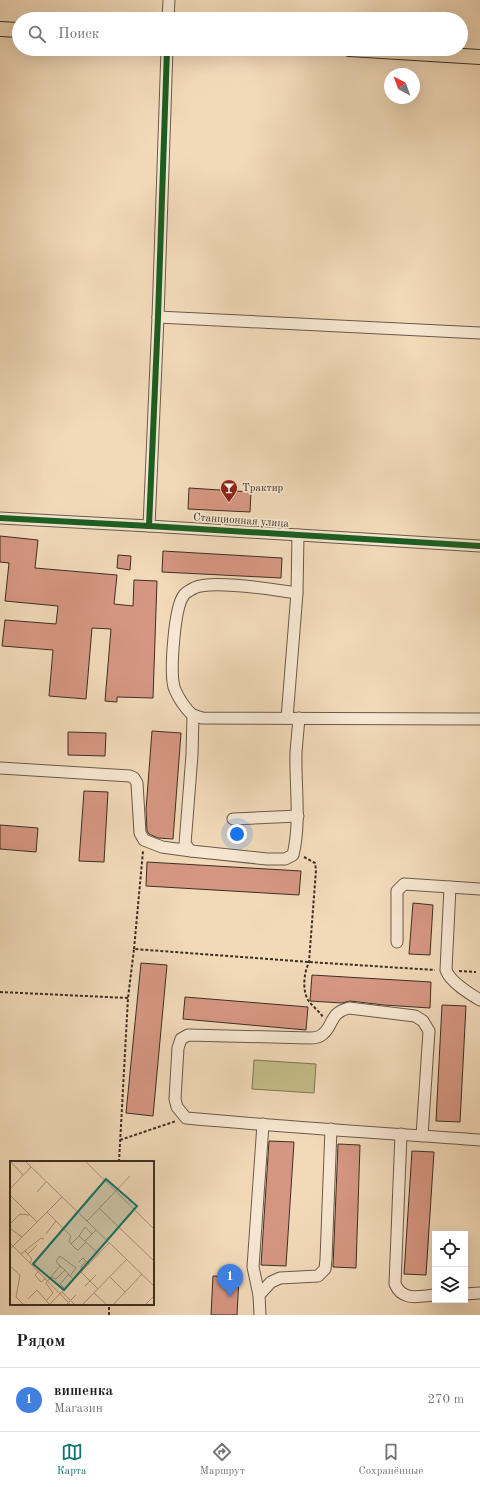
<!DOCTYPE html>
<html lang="ru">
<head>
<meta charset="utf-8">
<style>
  :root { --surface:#fff; --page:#f2f2f2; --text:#202124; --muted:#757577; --line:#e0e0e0; --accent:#0f766e }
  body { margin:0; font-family:"Old Standard TT",serif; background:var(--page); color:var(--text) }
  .controls { position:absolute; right:12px; bottom:12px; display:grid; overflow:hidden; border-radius:0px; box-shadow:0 4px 16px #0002 }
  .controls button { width:36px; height:36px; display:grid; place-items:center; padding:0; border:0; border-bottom:1px solid var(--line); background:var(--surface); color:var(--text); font:20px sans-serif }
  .compass { position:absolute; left:384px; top:68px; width:36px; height:36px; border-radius:50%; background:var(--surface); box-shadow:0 4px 16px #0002; rotate:319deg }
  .you { position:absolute; left:237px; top:834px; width:14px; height:14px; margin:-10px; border:3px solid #fff; border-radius:50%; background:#1a73e8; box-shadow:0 0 0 6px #1a73e833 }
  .badge { display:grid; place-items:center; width:26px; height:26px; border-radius:50%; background:var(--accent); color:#fff; font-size:13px; font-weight:700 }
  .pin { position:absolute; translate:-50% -33px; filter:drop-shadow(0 1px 2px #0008) }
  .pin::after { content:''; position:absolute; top:21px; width:14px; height:12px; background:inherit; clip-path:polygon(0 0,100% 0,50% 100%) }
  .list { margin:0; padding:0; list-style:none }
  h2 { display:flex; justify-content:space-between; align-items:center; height:52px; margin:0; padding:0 16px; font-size:17px }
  h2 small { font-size:13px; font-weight:400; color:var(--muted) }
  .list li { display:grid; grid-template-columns:26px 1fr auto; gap:12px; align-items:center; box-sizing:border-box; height:64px; padding:0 16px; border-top:1px solid var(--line) }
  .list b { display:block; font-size:15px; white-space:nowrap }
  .list p { margin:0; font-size:13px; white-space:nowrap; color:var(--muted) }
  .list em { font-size:13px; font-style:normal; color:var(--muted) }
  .icon { flex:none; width:22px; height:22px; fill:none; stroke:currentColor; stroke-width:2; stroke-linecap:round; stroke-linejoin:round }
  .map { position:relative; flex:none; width:480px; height:1315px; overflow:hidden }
  .search { position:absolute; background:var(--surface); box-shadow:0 4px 16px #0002; left:12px; right:12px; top:12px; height:44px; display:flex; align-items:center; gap:10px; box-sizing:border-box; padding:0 14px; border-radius:22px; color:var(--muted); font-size:15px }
  .sheet { height:116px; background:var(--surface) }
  nav { display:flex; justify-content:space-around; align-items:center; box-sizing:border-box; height:56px; border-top:1px solid var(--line); background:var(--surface); font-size:11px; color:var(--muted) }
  nav a { display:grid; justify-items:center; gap:2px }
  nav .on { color:var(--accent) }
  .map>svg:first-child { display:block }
  .green { fill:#c3bd8a; stroke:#807657 }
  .building { fill:#d69782; stroke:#3d2f24 }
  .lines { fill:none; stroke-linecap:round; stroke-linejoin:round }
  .minor-casing { stroke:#6a5a49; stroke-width:13 }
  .major-casing { stroke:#3d2f24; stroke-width:16 }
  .path { stroke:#3d2f24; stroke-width:2; stroke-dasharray:3 2; stroke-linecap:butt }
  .minor { stroke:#f7e7d2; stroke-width:11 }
  .major { stroke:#f2dab9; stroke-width:14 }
  .cycleway-casing { stroke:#f7e7d2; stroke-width:8 }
  .cycleway { stroke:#1b5e20; stroke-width:6 }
  .labels { text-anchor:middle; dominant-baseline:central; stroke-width:3.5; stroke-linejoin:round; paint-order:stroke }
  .poi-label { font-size:11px; fill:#3d2f24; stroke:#f7e7d2; text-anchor:start }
  .street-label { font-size:11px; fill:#3d2f24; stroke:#f7e7d2 }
  .inset-road { fill:none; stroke:#aa967d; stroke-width:1 }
  .view { fill:#0f766e; fill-opacity:0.15; stroke:#0f766e; stroke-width:2 }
  .inset-edge { fill:none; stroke:#3d2f24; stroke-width:2 }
</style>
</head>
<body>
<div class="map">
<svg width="480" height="1315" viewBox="0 0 480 1315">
  <rect width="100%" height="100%" fill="#f2dab9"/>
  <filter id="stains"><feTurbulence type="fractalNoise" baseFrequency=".005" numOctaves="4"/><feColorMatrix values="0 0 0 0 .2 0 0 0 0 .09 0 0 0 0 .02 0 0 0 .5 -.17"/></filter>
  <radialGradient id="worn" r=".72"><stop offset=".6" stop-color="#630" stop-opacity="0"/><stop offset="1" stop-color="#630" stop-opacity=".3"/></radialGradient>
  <polygon class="green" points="254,1060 316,1064 314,1093 252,1089"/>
  <g class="building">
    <polygon points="189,488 251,492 250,512 188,509"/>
    <polygon points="0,536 38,540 35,568 117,575 114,604 133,606 134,580 157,581 153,698 117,697 117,702 105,701 111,629 92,628 86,699 49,696 53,650 2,646 5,620 56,624 58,606 5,601 9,563 0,562"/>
    <polygon points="163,551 282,558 281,578 162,572"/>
    <polygon points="118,555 131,556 130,570 117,568"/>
    <polygon points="152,731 181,733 173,839 158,838 149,834 147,831 146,810"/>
    <polygon points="68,732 106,733 105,756 68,755"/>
    <polygon points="84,791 108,792 104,862 79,861"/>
    <polygon points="0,825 38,828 36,852 0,849"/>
    <polygon points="147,862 301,871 299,895 146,886"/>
    <polygon points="413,903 433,905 430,955 409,954"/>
    <polygon points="141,963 167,965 153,1116 126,1113"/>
    <polygon points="312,975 431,982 430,1008 384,1005 350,1001 342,1003 310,1001"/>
    <polygon points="185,997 308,1007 306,1030 183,1019"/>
    <polygon points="442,1005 466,1006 460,1122 436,1121"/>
    <polygon points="269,1141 294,1142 286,1266 261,1265"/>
    <polygon points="338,1144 360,1145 356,1268 333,1267"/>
    <polygon points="412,1151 434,1152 426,1275 404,1274"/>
    <polygon points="213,1276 239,1277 237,1315 211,1315"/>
  </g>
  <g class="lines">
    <defs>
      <g id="minor">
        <polyline points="168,19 169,0"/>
        <polyline points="158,317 480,333"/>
        <polyline points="0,518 149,526 480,546"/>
        <polyline points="149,526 158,317 167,49"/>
        <path d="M297 593C275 590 212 579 194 588 191 590 186 592 184 595 174 607 170 672 174 687 177 696 186 710 193 715 196 716 199 717 202 718L480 719"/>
        <path d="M193 715 192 755 185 844 191 851 267 859H285L293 855C301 821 295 787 296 752 297 741 298 729 299 718"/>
        <polyline points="287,718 297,593 298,535"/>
        <polyline points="0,768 130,776 134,778 137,783 140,833 144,840 162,847 191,851"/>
        <polyline points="233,819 298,816"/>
        <path d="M450 887 446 970C450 982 470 994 480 1000"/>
        <polyline points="397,942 397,891 404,884 480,889"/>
        <path d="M401 1134 395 1284C403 1302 419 1296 435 1295"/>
        <path d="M422 1136 429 1031 423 1021 415 1016 349 1008C329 1013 334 1025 323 1034 320 1037 314 1038 310 1038L188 1035 181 1039 178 1048 175 1099 177 1107 186 1118C284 1127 382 1133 480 1140"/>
        <polyline points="465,1294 480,1293"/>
        <polyline points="259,1295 271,1282 280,1278 318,1276 325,1269 326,1259 331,1129"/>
        <polyline points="260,1315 259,1295 253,1267 263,1124"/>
      </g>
      <g id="major">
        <polyline points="0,29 19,30"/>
        <polyline points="349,49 480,57"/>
      </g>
    </defs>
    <use href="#minor" class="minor-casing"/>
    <use href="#major" class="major-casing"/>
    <g class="path">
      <path d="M304 857 315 863 316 870 309 962C304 973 302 989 308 1000 312 1006 319 1011 323 1017"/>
      <polyline points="134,949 143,851"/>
      <polyline points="459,971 476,972"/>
      <polyline points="0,992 128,998"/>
      <polyline points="120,1140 176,1121"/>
      <polyline points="119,1162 128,998 134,949 309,962 435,970"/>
      <polyline points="109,1315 109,1304"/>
    </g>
    <use href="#minor" class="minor"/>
    <use href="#major" class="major"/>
    <defs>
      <g id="cycleway">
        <polyline points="0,518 149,526 480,546"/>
        <polyline points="149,526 158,317 167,49"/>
      </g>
    </defs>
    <use href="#cycleway" class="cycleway-casing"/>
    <use href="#cycleway" class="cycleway"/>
  </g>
  <defs>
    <symbol id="bar-pin" viewBox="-11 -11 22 30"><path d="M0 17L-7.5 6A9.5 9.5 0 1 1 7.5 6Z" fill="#8f2418" stroke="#f7e7d2"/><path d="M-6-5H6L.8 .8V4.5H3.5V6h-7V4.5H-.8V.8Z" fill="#fff"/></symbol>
  </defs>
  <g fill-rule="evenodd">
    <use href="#bar-pin" x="219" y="478" width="20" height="27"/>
  </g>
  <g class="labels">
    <g class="poi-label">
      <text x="242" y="488">Трактир</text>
    </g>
    <g class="street-label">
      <text transform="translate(241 521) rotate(4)">Станционная улица</text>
    </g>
  </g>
  <g transform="translate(10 1161)">
    <rect width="144" height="144" fill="#f2dab9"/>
    <path class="inset-road" d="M0 0 13 14M15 0 144 125M75 0 144 68M0 28 21 6M27 31 36 21M0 34 27 61M89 47 144 100M37 51 61 75 59 80 61 83M77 60 120 15M0 63 10 53 20 54M1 68 12 76M36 73 46 60M82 73 75 66 69 75 89 93M69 75 61 83 66 88 68 89 76 81M75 80 86 69M0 82 61 144M0 88 52 36M15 90 22 98 20 102M11 93 31 77 34 78M18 93 27 84M69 101 73 97 79 103M0 105 10 114 6 136 14 144M29 110 25 114 31 121 36 117M71 111 88 128M72 111 71 106 76 100M60 115 66 107 50 95 46 100 50 105 55 109 60 115 64 119M41 116 46 118 55 109M100 116 115 131M75 125 86 114M55 128 50 123 59 113M52 131 65 144M84 132 97 144M18 138 27 129 40 144M36 140 43 132 36 122 50 105M39 144 99 82M56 144 66 134M72 144 117 98M103 144 132 113M135 144 144 135"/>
    <path class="view" d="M96 18 127 45 54 129 23 103Z"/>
    <rect width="144" height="144" class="inset-edge"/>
  </g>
  <rect width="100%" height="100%" filter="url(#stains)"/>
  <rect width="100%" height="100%" fill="url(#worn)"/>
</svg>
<div class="controls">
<button><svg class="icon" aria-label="locate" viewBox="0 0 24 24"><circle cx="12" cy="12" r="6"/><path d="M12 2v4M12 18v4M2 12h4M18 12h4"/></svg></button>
<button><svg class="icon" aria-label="layers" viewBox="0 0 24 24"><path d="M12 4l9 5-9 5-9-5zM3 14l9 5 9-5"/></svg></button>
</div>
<svg class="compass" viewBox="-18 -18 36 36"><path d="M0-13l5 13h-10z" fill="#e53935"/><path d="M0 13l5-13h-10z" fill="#757577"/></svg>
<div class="you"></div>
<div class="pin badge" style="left:230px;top:1297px;background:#3f7fe0">1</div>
<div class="search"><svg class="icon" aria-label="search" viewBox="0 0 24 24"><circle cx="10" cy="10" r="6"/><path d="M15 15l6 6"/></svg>Поиск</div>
</div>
<section class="sheet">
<h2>Рядом<small></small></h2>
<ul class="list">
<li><span class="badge" style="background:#3f7fe0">1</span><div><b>вишенка</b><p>Магазин</p></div><em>270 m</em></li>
</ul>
</section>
<nav>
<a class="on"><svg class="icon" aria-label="map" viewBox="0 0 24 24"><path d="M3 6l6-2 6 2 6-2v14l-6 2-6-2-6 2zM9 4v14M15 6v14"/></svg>Карта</a>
<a><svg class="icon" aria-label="directions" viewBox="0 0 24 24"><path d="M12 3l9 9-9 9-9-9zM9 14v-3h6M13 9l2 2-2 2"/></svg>Маршрут</a>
<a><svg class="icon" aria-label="saved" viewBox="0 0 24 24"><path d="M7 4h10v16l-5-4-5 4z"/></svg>Сохранённые</a>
</nav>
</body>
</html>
